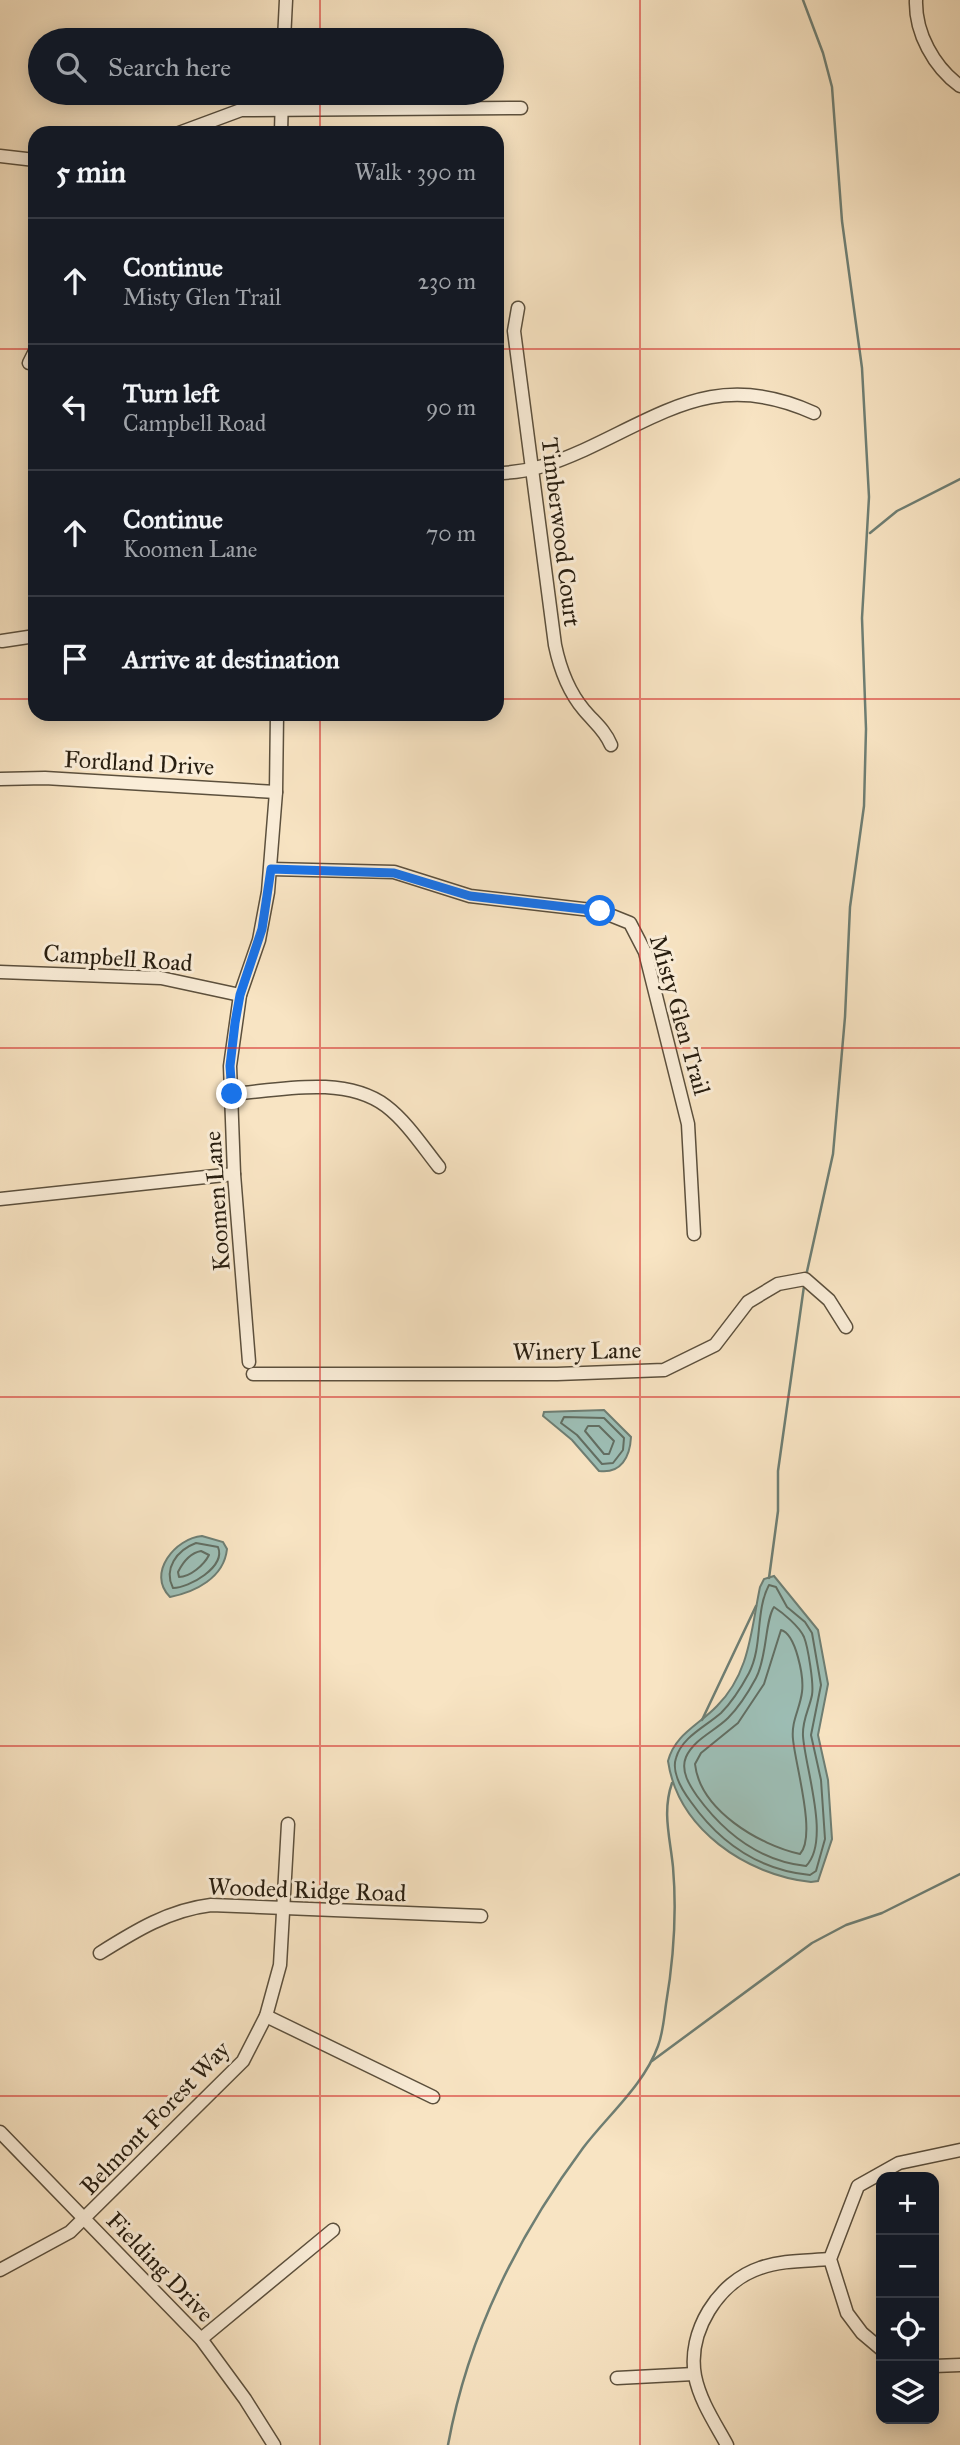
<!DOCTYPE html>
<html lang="en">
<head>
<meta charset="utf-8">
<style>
  :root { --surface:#171b24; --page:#20242c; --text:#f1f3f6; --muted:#9ea1a6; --line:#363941 }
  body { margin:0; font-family:"IM FELL Great Primer",serif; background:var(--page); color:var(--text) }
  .controls { position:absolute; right:21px; bottom:21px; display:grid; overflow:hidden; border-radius:14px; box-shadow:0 4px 18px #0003 }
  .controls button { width:63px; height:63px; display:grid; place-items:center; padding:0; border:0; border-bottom:2px solid var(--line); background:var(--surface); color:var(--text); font:35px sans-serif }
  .stop { position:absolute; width:21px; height:21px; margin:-16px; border:5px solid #1a73e8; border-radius:50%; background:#fff }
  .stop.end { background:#1a73e8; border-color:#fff; box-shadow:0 2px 7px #0008 }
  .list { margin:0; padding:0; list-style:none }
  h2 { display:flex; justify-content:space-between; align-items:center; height:91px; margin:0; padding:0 28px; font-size:30px }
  h2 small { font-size:23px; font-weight:400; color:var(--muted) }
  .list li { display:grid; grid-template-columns:46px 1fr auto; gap:21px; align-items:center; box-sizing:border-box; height:126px; padding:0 28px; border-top:2px solid var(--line) }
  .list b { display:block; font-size:26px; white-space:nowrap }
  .list p { margin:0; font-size:23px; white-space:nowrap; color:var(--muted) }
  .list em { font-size:23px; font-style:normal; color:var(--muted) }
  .icon { flex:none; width:38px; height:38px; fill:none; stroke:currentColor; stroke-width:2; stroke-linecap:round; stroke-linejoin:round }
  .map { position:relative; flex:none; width:960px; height:2445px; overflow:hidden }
  .search { position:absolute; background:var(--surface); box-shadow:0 4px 18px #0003; left:28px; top:28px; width:476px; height:77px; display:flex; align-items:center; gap:18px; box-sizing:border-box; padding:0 24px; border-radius:38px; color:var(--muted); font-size:26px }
  .panel { position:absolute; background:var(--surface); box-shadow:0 4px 18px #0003; left:28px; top:126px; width:476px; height:595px; border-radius:21px }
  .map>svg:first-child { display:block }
  .water { fill:#9dbeb5; stroke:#6e7e73; stroke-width:2 }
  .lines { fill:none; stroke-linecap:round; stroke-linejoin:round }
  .shore { stroke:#626e62; stroke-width:2 }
  .stream { stroke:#6e7e73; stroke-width:2.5 }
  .minor-casing { stroke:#5c503d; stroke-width:15 }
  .minor { stroke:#faedd8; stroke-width:12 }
  .route { stroke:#1a73e8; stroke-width:9 }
  .grid { fill:none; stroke:#d62828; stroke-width:2; stroke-opacity:0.55 }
  .labels { text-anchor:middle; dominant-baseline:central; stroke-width:6; stroke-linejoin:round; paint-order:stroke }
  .street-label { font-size:24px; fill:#281e10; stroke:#faedd8 }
</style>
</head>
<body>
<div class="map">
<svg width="960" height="2445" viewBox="0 0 960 2445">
  <rect width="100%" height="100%" fill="#f8e4c3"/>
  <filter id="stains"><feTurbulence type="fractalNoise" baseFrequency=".00286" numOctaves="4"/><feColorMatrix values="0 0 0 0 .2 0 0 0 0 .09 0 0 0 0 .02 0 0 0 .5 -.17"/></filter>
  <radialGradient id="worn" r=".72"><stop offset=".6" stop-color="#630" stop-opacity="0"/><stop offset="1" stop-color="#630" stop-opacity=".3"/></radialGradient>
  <g class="water">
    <path d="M604 1410 631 1437C630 1457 621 1474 599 1471L572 1440 543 1416 544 1412Z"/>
    <path d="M202 1536 223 1542 227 1549C224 1578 195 1592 170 1597 146 1573 176 1538 202 1536Z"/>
    <path d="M774 1576 818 1630 828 1684 818 1735 828 1780 832 1839 818 1881 811 1882C746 1875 678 1829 668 1761 675 1734 699 1725 717 1706 750 1673 751 1630 760 1587L764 1579Z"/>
  </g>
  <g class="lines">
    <g class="shore">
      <polygon points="564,1417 604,1418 624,1438 623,1450 613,1463 602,1464 577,1435 561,1423"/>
      <polygon points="588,1426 599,1426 614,1441 609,1454 604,1454 585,1431"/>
      <path d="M196 1543 218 1547C226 1567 189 1588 173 1588 163 1569 177 1550 196 1543Z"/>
      <path d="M201 1551 209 1555C204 1565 190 1577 179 1577L178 1572C183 1562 190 1553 201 1551Z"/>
      <path d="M769 1585 776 1587 787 1607 805 1622 812 1633 821 1685 811 1735 821 1780 825 1839 816 1871 810 1875C760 1870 720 1843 691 1802 682 1790 671 1773 676 1758 682 1737 705 1727 721 1713 731 1703 742 1686 749 1673 763 1646 755 1611 769 1585Z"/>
      <path d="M774 1607C783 1613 799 1626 804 1637 808 1647 814 1684 812 1695 809 1710 802 1720 803 1736 805 1768 831 1841 806 1866 760 1861 724 1833 697 1796 690 1786 680 1771 686 1757 694 1739 715 1731 728 1718 739 1707 749 1691 756 1678 767 1658 765 1620 774 1607Z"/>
      <path d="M781 1630C796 1634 804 1677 802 1692 800 1709 791 1721 793 1739 795 1764 817 1836 800 1854 759 1845 700 1810 695 1764L701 1753 738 1723 764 1684Z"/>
    </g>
    <g class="stream">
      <polyline points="803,0 823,53 832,87 842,221 862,368 869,497 862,618 866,729 864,806 850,907 845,1017 833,1154 806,1276"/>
      <polyline points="870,533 897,511 960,479"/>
      <polyline points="769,1578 778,1511 778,1471 804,1286"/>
      <polyline points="702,1720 756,1606"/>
      <polyline points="652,2061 812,1943 846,1925 882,1913 960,1874"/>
      <path d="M448 2445C468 2335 517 2237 583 2148 608 2115 644 2085 658 2046 663 2033 664 2018 666 2004 674 1957 677 1914 673 1867 670 1837 662 1812 672 1783"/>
    </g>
    <defs>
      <g id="minor">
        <path d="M916 0C915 33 934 67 960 86"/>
        <polyline points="284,40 286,0"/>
        <polyline points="179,133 241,110 521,108"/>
        <polyline points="281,133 282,93"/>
        <polyline points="0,156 35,160"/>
        <path d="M518 308 514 331 555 645C560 669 568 691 584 710 594 722 605 730 611 745"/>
        <polyline points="29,363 35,351"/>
        <path d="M497 473C529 473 555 463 584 450 668 411 720 370 814 413"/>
        <polyline points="2,641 35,636"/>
        <polyline points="0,779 45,778 276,792"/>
        <polyline points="271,869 394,872 470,896 600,911 630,923 645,952 688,1124 694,1234"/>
        <polyline points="0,972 161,978 240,995"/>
        <path d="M232 1094C280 1090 344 1075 386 1106 407 1122 423 1147 439 1167"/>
        <polyline points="0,1199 234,1174"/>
        <polyline points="249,1362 234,1174 230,1066 240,995 259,940 268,892 276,792 277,714"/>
        <polyline points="253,1374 557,1374 664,1370 715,1345 748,1302 778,1284 805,1279 829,1300 846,1327"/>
        <path d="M100 1953C135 1931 169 1910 211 1905L481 1916"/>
        <polyline points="266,2016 433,2097"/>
        <polyline points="0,2132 201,2339 245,2399 274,2445"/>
        <polyline points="0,2270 70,2232 243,2061 266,2016 280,1965 288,1824"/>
        <polyline points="201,2339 333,2230"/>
        <polyline points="881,2349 862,2333 847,2313 830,2259 858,2186 899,2163 960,2150"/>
        <polyline points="934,2366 960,2365"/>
        <polyline points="617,2378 694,2374"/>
        <path d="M727 2445C715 2423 700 2401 695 2376 687 2332 718 2282 760 2268 782 2260 807 2261 830 2259"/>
      </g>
    </defs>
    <use href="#minor" class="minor-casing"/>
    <use href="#minor" class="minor"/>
  </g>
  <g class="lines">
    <polyline class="route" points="232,1094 230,1066 235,1023 240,995 262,929 271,869 394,873 470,896 600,911"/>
  </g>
  <path class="grid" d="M320 0V40M640 0V2445M320 93V133M0 349H35M497 349H960M0 699H35M497 699H960M320 714V2445M0 1048H960M0 1397H960M0 1746H960M0 2096H960"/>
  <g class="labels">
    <g class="street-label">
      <text transform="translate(561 532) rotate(83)">Timberwood Court</text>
      <text transform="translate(139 763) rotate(3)">Fordland Drive</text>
      <text transform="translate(118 958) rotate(4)">Campbell Road</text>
      <text transform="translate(680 1015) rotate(74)">Misty Glen Trail</text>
      <text transform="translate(217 1201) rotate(-94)">Koomen Lane</text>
      <text transform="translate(577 1351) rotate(-1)">Winery Lane</text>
      <text transform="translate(307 1890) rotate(2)">Wooded Ridge Road</text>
      <text transform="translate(155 2118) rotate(-46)">Belmont Forest Way</text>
      <text transform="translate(160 2267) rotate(46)">Fielding Drive</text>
    </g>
  </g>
  <rect width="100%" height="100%" filter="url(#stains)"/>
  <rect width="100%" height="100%" fill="url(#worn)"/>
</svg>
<div class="controls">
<button>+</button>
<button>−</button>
<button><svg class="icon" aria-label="locate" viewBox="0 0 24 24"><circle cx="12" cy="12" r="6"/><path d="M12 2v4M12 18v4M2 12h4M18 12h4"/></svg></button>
<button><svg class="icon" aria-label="layers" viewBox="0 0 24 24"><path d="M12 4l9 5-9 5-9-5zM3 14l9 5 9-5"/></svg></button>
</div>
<div class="stop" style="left:600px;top:911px"></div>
<div class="stop end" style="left:232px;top:1094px"></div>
<div class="search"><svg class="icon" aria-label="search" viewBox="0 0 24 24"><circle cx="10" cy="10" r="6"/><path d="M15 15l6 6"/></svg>Search here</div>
<section class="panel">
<h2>5 min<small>Walk · 390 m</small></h2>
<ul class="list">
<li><svg class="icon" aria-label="ahead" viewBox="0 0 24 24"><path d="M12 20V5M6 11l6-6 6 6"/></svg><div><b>Continue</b><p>Misty Glen Trail</p></div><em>230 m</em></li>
<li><svg class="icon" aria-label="left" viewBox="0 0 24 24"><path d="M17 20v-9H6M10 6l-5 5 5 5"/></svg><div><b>Turn left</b><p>Campbell Road</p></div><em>90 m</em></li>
<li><svg class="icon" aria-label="ahead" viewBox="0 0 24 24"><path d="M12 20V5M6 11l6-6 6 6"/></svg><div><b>Continue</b><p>Koomen Lane</p></div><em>70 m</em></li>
<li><svg class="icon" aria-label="arrive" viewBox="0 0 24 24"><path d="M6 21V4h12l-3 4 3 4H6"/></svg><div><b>Arrive at destination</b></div></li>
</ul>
</section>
</div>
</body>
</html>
